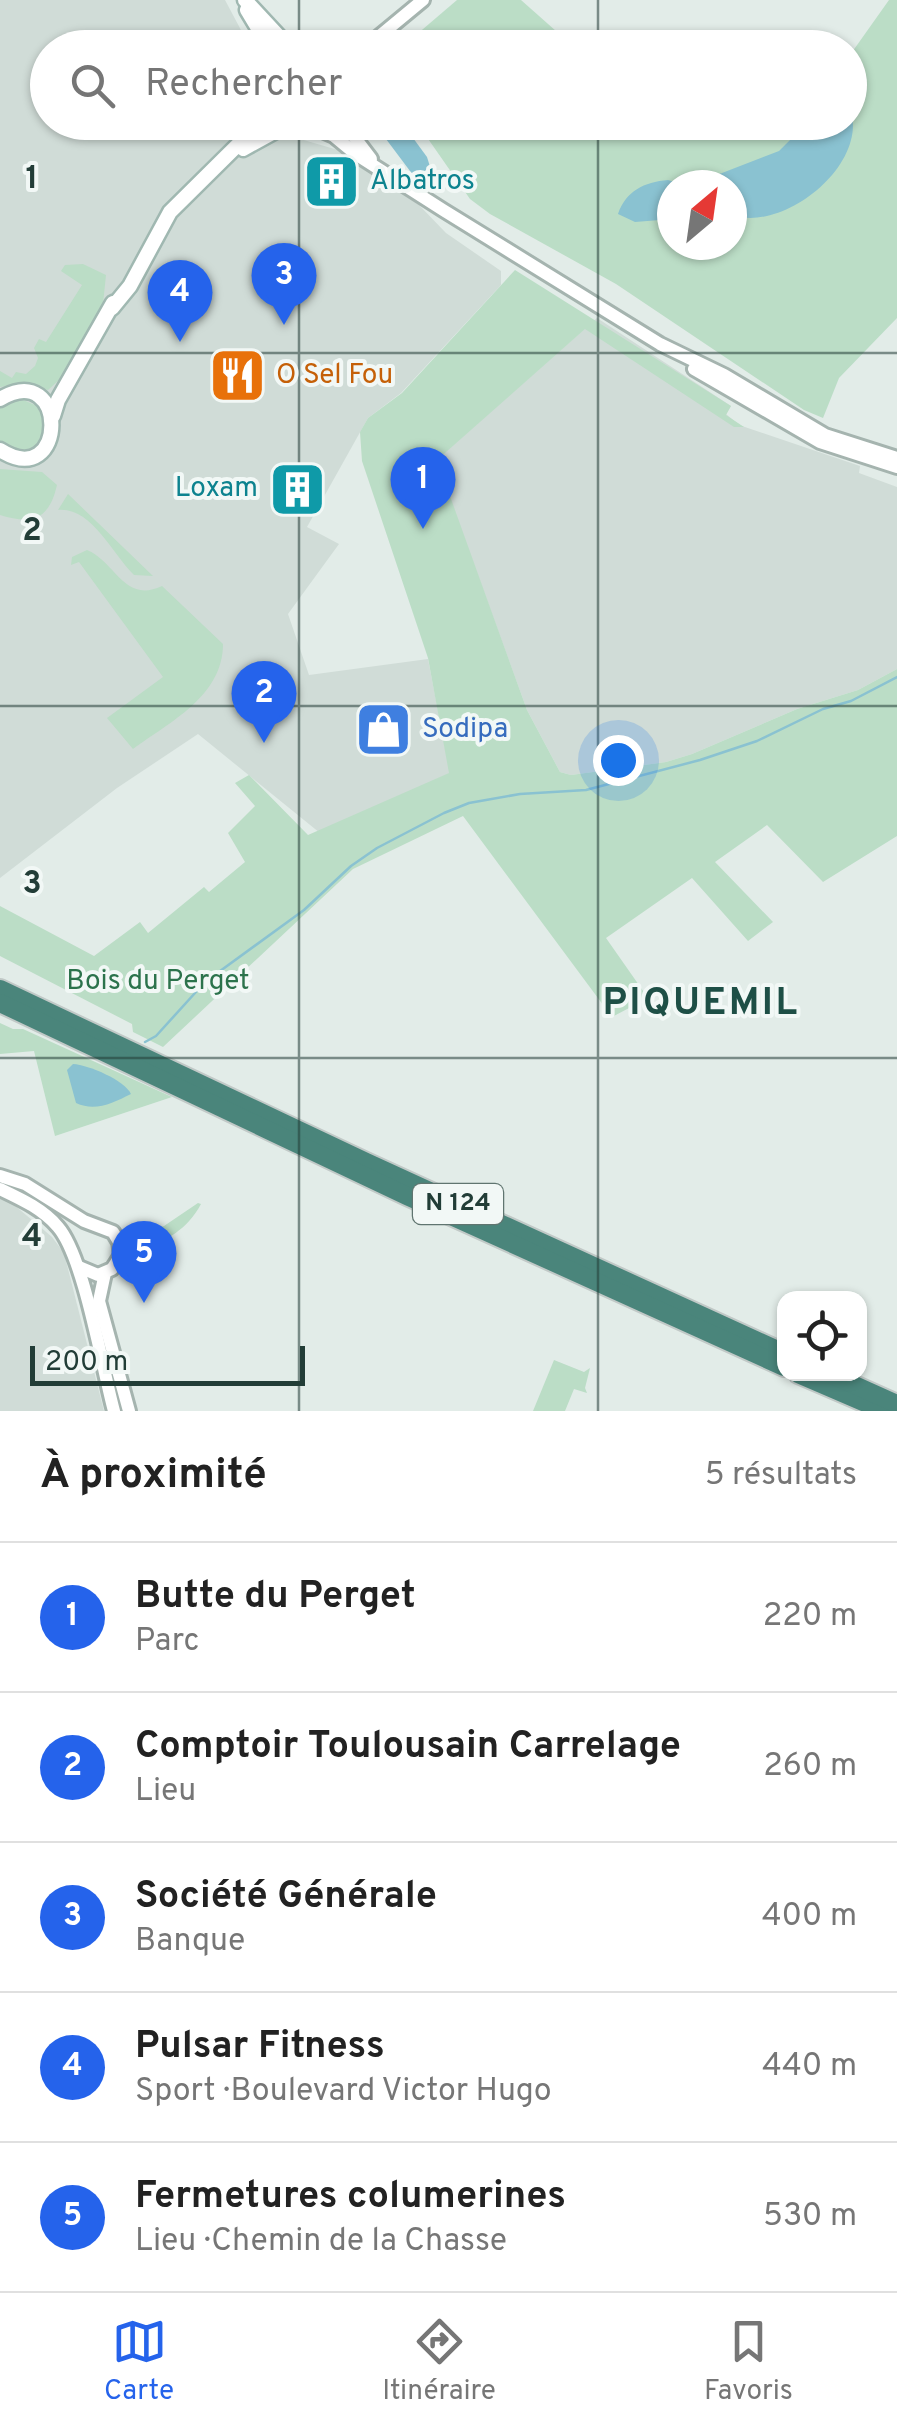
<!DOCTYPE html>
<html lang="fr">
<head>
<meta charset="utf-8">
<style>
  :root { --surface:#fff; --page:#f6f6f6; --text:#222; --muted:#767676; --line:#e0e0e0; --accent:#2563eb }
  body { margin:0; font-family:Overpass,sans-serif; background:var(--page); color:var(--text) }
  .controls { position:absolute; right:30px; bottom:30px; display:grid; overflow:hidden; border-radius:20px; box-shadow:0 2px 8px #0004 }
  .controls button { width:90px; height:90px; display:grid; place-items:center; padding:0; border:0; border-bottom:2px solid var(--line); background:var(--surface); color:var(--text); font:50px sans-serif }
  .compass { position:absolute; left:657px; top:170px; width:90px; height:90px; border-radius:50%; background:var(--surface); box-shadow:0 2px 8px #0004; rotate:29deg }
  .scale { position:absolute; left:30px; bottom:25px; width:275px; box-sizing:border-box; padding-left:10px; border:5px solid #223d37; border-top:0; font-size:28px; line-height:35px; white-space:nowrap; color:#223d37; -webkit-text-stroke:8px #f2f8f6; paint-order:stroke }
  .you { position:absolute; left:618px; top:760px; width:35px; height:35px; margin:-25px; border:8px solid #fff; border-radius:50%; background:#1a73e8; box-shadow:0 0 0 15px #1a73e833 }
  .badge { display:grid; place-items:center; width:65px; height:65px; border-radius:50%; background:var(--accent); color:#fff; font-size:32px; font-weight:700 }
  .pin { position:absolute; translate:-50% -82px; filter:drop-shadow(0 2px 5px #0008) }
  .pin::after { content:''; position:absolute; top:52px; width:35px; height:30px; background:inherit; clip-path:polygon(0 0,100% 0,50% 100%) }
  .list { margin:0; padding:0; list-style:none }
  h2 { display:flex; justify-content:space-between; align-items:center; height:130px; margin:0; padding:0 40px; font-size:42px }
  h2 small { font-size:32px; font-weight:400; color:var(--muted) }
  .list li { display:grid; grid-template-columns:65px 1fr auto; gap:30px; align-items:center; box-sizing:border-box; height:150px; padding:0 40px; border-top:2px solid var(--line) }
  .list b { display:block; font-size:38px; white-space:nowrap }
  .list p { margin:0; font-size:32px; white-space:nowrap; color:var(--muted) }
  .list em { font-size:32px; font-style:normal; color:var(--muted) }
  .icon { flex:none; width:55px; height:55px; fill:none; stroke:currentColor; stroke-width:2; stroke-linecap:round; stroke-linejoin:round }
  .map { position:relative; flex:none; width:897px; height:1411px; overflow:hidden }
  .search { position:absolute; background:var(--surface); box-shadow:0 2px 8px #0004; left:30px; right:30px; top:30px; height:110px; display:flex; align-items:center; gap:25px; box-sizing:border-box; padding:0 35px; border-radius:55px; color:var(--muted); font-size:38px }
  .sheet { height:880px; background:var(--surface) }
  nav { display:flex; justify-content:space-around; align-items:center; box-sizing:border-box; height:140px; border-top:2px solid var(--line); background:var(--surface); font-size:28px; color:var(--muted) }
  nav a { display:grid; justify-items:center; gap:5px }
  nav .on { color:var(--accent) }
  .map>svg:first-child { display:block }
  .built { fill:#d0dcd7 }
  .green { fill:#bbddc6; fill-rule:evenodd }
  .water { fill:#8ac2d1 }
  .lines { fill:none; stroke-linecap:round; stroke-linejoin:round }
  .stream { stroke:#8ac2d1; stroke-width:2.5 }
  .tertiary-casing { stroke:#a5b4af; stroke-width:18 }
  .secondary-casing { stroke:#a0b8b1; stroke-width:19 }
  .trunk-casing { stroke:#c1c9c7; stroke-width:22 }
  .tertiary { stroke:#fff; stroke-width:12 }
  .secondary { stroke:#fff; stroke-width:14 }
  .trunk { stroke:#4a857b; stroke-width:18 }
  .grid { fill:none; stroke:#223d37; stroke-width:2.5; stroke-opacity:0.55 }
  .labels { text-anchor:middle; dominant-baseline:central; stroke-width:8; stroke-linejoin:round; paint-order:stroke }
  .shield { fill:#f2f8f6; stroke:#607570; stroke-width:2.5 }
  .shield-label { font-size:25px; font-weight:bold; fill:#223d37 }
  .culture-label { font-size:28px; fill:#0d838f; stroke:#f2f8f6; text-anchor:start }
  .food-label { font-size:28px; fill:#c56008; stroke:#f2f8f6; text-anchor:start }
  .shop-label { font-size:28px; fill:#366cbe; stroke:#f2f8f6; text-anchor:start }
  .park-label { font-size:28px; fill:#2c734c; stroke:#f2f8f6 }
  .district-label { font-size:38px; font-weight:bold; letter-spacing:2.5px; fill:#1e4f46; stroke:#f2f8f6 }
  .grid-label { font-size:32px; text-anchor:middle; font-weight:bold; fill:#223d37; stroke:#f2f8f6; stroke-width:8; stroke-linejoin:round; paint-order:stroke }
</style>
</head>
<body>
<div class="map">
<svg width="897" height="1411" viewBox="0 0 897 1411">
  <rect width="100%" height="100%" fill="#e2ece8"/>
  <g class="built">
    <polygon points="0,0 225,0 250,47 48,48 48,122 277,123 290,136 338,150 419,205 446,233 501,271 501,285 401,393 368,418 307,527 339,544 288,614 309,675 428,659 450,773 320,833 198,734 117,788 0,878"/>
    <polygon points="597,318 731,406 726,414 739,425 860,466 859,473 897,487 897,669 858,690 797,709 692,754 666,762 571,775 560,772 527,710 436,460"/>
    <polygon points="0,1193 52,1237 64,1253 104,1411 0,1411"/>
  </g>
  <g class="green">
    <polygon points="457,0 521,0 574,47 402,47"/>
    <path d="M889 0H897V318L839 378 823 418 804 410 616 284 490 214 470 199 417 123 659 122 674 136 714 123 850 122V55ZM672 185H732V245H672Z"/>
    <polygon points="83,264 106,275 103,304 59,380 48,390 27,384 0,387 0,371 12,378 16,372 26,374 35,366 38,358 34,348 39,339 46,342 82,285 61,271 65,265"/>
    <polygon points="515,270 731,406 726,415 744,427 734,427 585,329 437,460 527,710 560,772 571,775 666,762 692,754 797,709 858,690 897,669 897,836 823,882 767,825 715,862 773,922 748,941 692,878 606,938 648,998 612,1017 463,816 353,869 163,1047 133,1032 132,1024 0,956 0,906 94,956 140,922 148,933 204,887 209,892 245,862 228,833 255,806 235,783 249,775 308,835 449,773 428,658 362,461 360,432 368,418 402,393"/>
    <polygon points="21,399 42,408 48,430 36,449 21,454 0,443 0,408"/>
    <path d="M0 469 42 472 57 485C49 520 32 525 0 515Z"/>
    <path d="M68 494 153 576 134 575C112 554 92 507 58 510Z"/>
    <path d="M87 550C116 562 124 604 162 586L223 644C223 696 170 722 133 749L107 718 163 677 79 562 71 565 72 557Z"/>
    <polygon points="0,1023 13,1029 23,1029 172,1097 55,1136 34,1051 0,1054"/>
    <path d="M198 1203 201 1204C187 1230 167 1240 140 1251L133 1235 164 1226Z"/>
    <polygon points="554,1360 584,1372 590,1368 585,1388 587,1393 574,1389 565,1411 533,1411"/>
  </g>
  <g class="water">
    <path d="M850 108C870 164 784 233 732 215V185H691L779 151 792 138 797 123 850 122Z"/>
    <polygon points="374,123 402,123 427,157 431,170 416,179"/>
    <path d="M668 180 685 185H672V219L635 222 618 214C626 191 644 182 668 180Z"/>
    <path d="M73 1064C89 1065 124 1080 131 1094 113 1103 95 1112 76 1103L67 1070Z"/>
  </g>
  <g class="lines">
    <polyline class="stream" points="145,1042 156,1036 205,982 304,910 351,866 377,848 444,813 469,803 520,794 586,790 700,760 757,741 823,709 851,701 897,677"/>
    <defs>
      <g id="tertiary">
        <polyline points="365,48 423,0"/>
        <polyline points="348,122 352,134 371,159"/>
        <polyline points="318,129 334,136 357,155 443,210 660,344 724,375 825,435 897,458"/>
        <polyline points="694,369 820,442 897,467"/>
        <polyline points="0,1176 25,1184 84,1221 113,1232 119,1242 121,1255 112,1269 98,1275 79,1267"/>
        <path d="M0 1189C21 1199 43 1209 58 1227 84 1257 102 1367 114 1411"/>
        <polyline points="105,1273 99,1301 129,1411"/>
      </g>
      <g id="secondary">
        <polyline points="245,0 284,42 297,48"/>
        <polyline points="247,10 270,48"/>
        <polyline points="291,123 311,129 334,122"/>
        <polyline points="243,149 283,127 297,126"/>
        <polyline points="112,308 130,286 170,212 261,122"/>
        <path d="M0 399C69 358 68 493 0 450"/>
        <polyline points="53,416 58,400 113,303"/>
      </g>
      <g id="trunk">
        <polyline points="0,989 366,1162 784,1353"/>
        <polyline points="0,1003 407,1196 784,1367"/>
        <polyline points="798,1374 884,1411"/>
        <polyline points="830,1374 897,1404"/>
      </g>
    </defs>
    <use href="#tertiary" class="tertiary-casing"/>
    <use href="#secondary" class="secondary-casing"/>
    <use href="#trunk" class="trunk-casing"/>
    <use href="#tertiary" class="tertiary"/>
    <use href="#secondary" class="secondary"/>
    <use href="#trunk" class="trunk"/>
  </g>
  <path class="grid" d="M299 0V48M598 0V48M299 122V1411M598 122V1411M0 353H897M0 706H897M0 1058H897"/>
  <defs>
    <symbol id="building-square" viewBox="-11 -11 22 22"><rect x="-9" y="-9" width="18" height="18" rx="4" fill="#0f9aa8" stroke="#f2f8f6"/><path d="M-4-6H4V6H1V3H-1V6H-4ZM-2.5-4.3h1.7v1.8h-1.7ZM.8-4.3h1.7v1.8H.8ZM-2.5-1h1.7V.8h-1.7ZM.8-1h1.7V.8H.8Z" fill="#fff"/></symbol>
    <symbol id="restaurant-square" viewBox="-11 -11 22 22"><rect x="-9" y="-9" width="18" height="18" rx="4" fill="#e8710a" stroke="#f2f8f6"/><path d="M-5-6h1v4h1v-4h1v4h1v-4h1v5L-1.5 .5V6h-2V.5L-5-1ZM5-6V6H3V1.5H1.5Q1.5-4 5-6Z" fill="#fff"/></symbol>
    <symbol id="shop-square" viewBox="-11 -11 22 22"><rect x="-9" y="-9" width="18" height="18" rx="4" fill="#3f7fe0" stroke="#f2f8f6"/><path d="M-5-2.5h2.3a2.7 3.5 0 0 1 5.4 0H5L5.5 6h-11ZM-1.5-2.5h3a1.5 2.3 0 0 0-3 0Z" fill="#fff"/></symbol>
  </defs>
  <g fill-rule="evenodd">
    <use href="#building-square" x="300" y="150" width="63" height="63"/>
    <use href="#restaurant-square" x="206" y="344" width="63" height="63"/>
    <use href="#building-square" x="266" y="458" width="63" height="63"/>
    <use href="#shop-square" x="352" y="698" width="63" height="63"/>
  </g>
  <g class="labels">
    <rect class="shield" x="413" y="1184" width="90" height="40" rx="8"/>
    <g class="shield-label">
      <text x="458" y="1204">N 124</text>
    </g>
    <g class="culture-label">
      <text x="370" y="182">Albatros</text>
      <text x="258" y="489" text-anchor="end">Loxam</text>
    </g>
    <g class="food-label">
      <text x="276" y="376">O Sel Fou</text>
    </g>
    <g class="shop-label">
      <text x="422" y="730">Sodipa</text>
    </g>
    <g class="park-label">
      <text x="158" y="982">Bois du Perget</text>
    </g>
    <g class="district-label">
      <text x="701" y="1004">PIQUEMIL</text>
    </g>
  </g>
  <g class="grid-label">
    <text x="32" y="188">1</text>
    <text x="32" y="540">2</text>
    <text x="32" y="893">3</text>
    <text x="32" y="1246">4</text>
  </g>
</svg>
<div class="controls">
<button><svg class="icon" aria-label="locate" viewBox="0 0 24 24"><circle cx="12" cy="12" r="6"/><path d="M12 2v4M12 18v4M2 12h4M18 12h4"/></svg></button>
</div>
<svg class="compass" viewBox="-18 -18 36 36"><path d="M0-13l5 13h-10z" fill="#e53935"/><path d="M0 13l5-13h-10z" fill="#767676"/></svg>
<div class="scale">200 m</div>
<div class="you"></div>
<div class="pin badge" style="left:423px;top:529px">1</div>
<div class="pin badge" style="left:264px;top:743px">2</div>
<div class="pin badge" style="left:284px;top:325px">3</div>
<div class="pin badge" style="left:180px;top:342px">4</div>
<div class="pin badge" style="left:144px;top:1303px">5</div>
<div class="search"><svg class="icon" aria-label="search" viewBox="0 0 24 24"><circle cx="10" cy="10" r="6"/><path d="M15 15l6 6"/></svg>Rechercher</div>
</div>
<section class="sheet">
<h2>À proximité<small>5 résultats</small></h2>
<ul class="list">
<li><span class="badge">1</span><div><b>Butte du Perget</b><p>Parc</p></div><em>220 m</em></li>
<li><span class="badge">2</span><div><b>Comptoir Toulousain Carrelage</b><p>Lieu</p></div><em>260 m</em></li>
<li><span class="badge">3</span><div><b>Société Générale</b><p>Banque</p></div><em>400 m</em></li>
<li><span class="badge">4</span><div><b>Pulsar Fitness</b><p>Sport · Boulevard Victor Hugo</p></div><em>440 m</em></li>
<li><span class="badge">5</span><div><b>Fermetures columerines</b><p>Lieu · Chemin de la Chasse</p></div><em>530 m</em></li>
</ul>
</section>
<nav>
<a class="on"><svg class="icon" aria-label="map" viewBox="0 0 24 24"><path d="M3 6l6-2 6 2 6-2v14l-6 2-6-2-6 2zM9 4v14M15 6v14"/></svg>Carte</a>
<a><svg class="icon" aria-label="directions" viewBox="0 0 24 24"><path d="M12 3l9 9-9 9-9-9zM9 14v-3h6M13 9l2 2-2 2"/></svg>Itinéraire</a>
<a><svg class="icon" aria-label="saved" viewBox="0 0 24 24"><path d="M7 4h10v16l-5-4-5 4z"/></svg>Favoris</a>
</nav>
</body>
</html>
